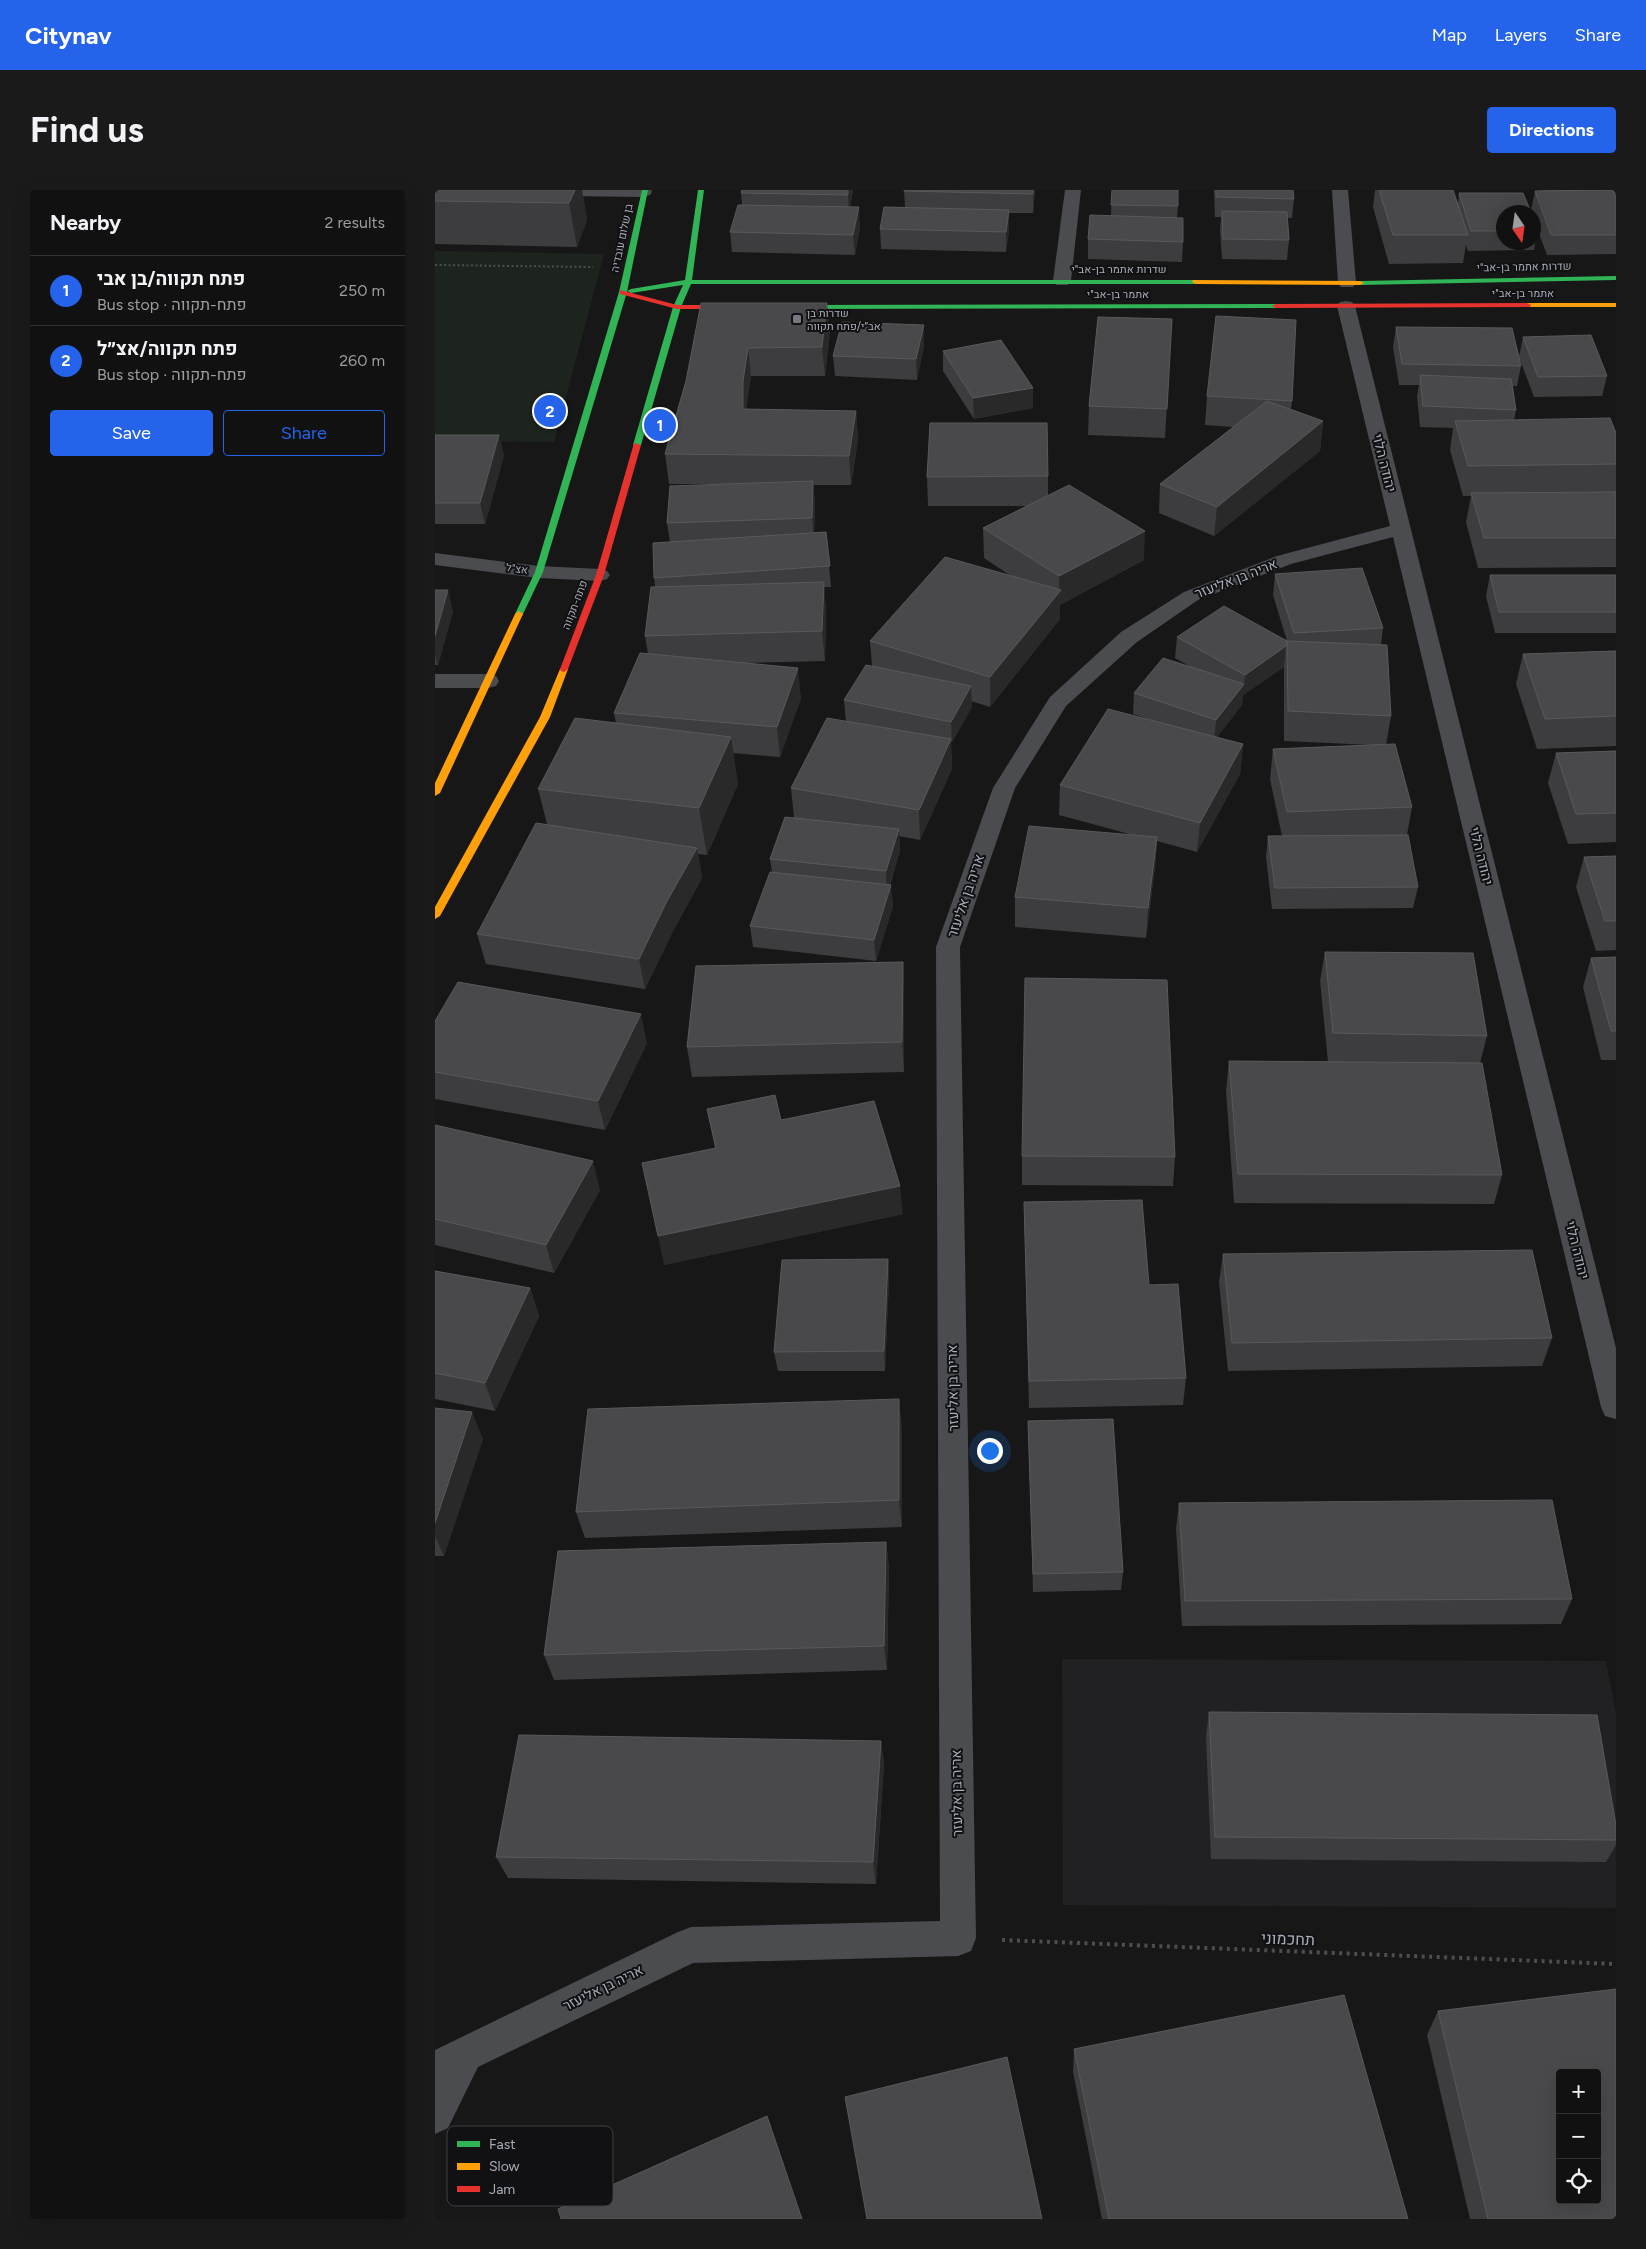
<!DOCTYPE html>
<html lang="en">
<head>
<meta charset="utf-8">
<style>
  :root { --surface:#111; --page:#1a1a1a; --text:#f1f3f6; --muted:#9c9d9f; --line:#303131; --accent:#2563eb }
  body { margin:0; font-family:Figtree,Heebo,sans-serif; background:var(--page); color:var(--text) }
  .controls { position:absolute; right:15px; bottom:15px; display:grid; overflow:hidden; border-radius:5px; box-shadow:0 5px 20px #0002 }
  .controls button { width:45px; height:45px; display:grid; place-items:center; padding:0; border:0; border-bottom:1px solid var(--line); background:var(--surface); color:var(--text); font:25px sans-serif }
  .compass { position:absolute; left:1061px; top:15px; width:45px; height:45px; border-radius:50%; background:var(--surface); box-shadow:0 5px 20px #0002; rotate:167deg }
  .you { position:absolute; left:554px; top:1260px; width:18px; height:18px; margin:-12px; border:4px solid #fff; border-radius:50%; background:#1a73e8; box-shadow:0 0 0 8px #1a73e833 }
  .badge { display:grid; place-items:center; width:32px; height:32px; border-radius:50%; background:var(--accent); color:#fff; font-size:16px; font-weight:700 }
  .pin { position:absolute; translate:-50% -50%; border:2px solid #fff; box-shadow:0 1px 5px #0006 }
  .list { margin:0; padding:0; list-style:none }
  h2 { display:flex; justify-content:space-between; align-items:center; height:65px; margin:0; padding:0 20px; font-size:21px }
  h2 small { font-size:16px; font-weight:400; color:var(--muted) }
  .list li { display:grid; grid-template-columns:32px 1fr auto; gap:15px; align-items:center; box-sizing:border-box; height:70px; padding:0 20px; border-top:1px solid var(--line) }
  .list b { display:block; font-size:19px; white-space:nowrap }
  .list p { margin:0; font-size:16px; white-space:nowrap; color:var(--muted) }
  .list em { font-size:16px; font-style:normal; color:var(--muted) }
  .actions { display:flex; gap:10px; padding:15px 20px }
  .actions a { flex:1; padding:11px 0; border:1px solid var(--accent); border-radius:5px; text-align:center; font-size:18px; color:var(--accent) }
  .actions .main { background:var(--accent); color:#fff }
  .icon { flex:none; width:28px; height:28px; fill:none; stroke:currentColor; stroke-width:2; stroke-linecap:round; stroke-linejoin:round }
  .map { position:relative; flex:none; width:1181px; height:2029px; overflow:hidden; border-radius:5px }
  header { display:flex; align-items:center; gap:30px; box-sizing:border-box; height:70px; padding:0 25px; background:var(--accent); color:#fff }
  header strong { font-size:24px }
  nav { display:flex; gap:28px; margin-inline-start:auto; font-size:18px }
  .intro { display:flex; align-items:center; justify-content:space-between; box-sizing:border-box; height:120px; padding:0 30px }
  h1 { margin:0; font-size:35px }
  .button { padding:12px 22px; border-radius:5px; background:var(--accent); color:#fff; font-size:18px; font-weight:700 }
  main { display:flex; gap:30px; padding:0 30px }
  aside { flex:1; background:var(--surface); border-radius:5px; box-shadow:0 5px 20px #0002 }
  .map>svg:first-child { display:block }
  .built { fill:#212123 }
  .green { fill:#1d241e }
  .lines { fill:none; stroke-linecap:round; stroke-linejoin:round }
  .path-far1 { stroke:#4d4e52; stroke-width:2; stroke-dasharray:2 2.5; stroke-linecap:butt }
  .path { stroke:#4d4e52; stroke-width:4; stroke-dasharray:3 4.5; stroke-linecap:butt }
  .street { fill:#4b4c50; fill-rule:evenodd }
  .fast { fill:#30b455; fill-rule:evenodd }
  .slow { fill:#ff9f0a; fill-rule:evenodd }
  .jam { fill:#e5322d; fill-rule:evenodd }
  .wall { fill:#3d3d3f }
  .shaded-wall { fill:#29292a }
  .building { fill:#49494c; stroke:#58595d; fill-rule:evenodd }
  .poi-dot { fill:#757880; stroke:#111113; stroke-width:2 }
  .labels { text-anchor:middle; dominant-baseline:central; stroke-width:4; stroke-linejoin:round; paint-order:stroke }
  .far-street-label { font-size:11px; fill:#a8adb8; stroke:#111113 }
  .far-poi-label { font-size:11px; fill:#a8adb8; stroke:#111113; text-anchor:start }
  .street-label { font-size:14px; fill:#a8adb8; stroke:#111113 }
  .near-street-label { font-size:16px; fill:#a8adb8; stroke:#111113 }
  .key { fill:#111113; stroke:#3e4045; stroke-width:1 }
  .key-label { font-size:14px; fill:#a8adb8 }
</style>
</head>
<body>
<header>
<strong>Citynav</strong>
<nav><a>Map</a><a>Layers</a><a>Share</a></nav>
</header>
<div class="intro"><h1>Find us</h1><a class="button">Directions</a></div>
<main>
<aside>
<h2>Nearby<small>2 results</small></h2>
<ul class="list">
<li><span class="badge">1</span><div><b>פתח תקווה/בן אבי</b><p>Bus stop · פתח-תקווה</p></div><em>250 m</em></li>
<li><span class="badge">2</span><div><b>פתח תקווה/אצ״ל</b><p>Bus stop · פתח-תקווה</p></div><em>260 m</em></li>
</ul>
<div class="actions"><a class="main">Save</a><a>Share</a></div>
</aside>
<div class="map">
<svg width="1181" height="2029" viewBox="0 0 1181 2029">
  <rect width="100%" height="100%" fill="#171717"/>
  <polygon class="built" points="627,1469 1171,1471 1181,1524 1181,1718 628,1715"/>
  <polygon class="green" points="0,61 169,64 119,252 0,251"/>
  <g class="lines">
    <polyline class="path-far1" points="0,75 158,77"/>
    <polyline class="path" points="567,1750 1181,1774"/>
    <g class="street">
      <polygon points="47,0 216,0 217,2 215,5 209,7 55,5 49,3"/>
      <polygon points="630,0 646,0 636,91 633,95 621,95 618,91"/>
      <polygon points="897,0 913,0 921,93 918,97 906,97 903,93"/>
      <polygon points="911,111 917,112 920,116 1181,1158 1181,1229 1170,1226 1166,1217 958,347 856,374 763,410 702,452 631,516 580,598 525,757 541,1748 536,1761 523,1766 258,1773 43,1877 13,1938 0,1944 0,1860 243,1742 256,1737 505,1731 501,757 558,598 615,507 686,442 749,402 842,366 955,336 902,116 905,112"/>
      <polygon points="0,363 104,376 165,379 172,381 175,385 172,389 165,391 104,388 0,375"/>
      <polygon points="0,484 53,484 61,486 64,491 61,496 53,498 0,498"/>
    </g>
    <g class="fast">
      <polygon points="207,0 213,0 192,102 108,382 88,424 87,426 81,426 80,424 100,382 184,102"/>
      <polygon points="263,0 269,0 257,90 761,90 765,92 761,94 256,94 246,117 206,255 202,257 198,255 238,117 248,95 196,103 192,101 196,99 250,90"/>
      <polygon points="1181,86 1181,90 925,95 921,93 925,91"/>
      <polygon points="841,114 845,116 844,118 355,119 351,117 355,115"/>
    </g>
    <g class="slow">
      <polygon points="758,90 925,91 929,93 925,95 761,94 757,92"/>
      <polygon points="1089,113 1181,113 1181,117 1092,117 1088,115"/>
      <polygon points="84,421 88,424 5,603 0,606 0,593 80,424"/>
      <polygon points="129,476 133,479 115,527 5,726 0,729 0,717 105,527 125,479"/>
    </g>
    <g class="jam">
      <polygon points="185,100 242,115 302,115 306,117 302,119 242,119 185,104"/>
      <polygon points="1092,113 1096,115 1095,117 841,118 837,116 841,114"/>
      <polygon points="199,253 206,255 169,385 133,479 129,482 126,481 125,479 161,385"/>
    </g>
  </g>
  <g class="wall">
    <polygon points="0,0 147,0 152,30 142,57 0,54"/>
    <polygon points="307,0 418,0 415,17 425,37 420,65 297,62 295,42 307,15 306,3"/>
    <polygon points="469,0 600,0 598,23 574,23 574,40 571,62 446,59 445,39 470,18"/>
    <polygon points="677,0 743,16 742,27 748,52 747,72 653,69 653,49 676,26"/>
    <polygon points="779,0 858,0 859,9 857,28 852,28 854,50 852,70 787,69 785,40 786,27 780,27"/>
    <polygon points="940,0 1018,0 1023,13 1024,3 1068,22 1068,52 1098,52 1098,30 1102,40 1099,60 1033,61 1031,55 1028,73 954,74 938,17"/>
    <polygon points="1108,0 1181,0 1181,5 1180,5 1181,8 1181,64 1112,65 1098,27 1098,22 1097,22 1096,20 1100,1 1108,1"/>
    <polygon points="266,113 395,142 390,186 316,186 311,219 421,221 423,250 416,295 378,295 380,312 379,342 391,342 396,397 389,397 391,422 390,471 311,473 366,508 345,567 298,563 303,594 272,665 263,664 267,688 237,743 210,799 51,774 42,744 112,634 103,599 181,533 179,523 213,464 210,446 220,397 219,388 235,352 232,333 289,294 234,294 230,264 251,191"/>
    <polygon points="737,129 730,248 653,245 654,216"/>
    <polygon points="961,137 1086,176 1082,196 1078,196 1081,220 1079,230 1181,243 1181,377 1043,378 1031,332 1036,306 1028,306 1015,260 1018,238 985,237 982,206 984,195 964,195 958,157"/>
    <polygon points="1088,147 1172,186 1167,206 1099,207 1084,167"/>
    <polygon points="489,155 482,190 400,186 398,166"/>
    <polygon points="508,161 598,218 539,229 508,181"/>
    <polygon points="772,206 857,211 856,219 888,231 885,261 779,346 724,323 725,294 798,237 770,235"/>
    <polygon points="0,245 69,265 50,334 0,334"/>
    <polygon points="613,286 613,305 709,370 625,415 625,429 555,517 536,511 537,517 516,553 517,579 485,650 464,646 465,660 455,695 458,716 441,771 318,757 315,736 337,682 335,669 359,628 356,598 411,532 409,510 437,476 435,451 576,386 549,368 548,338 592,316 493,316 492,287"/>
    <polygon points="840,384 948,438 946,455 956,526 951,555 977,617 972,645 983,697 978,718 837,719 831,667 833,646 847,646 835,589 838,559 937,555 849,551 849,477 808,505 807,515 782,547 808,554 805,584 762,662 722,651 720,677 711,748 580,737 580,707 698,645 624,625 625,595 716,530 698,524 699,503 756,477 740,468 742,447 852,451 838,405"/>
    <polygon points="1055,385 1181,385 1181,443 1060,443 1051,406"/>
    <polygon points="0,400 18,421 3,475 0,475"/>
    <polygon points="1181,461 1181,556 1102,559 1081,494 1088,464"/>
    <polygon points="1181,561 1181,652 1133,654 1113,593 1121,563"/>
    <polygon points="1181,666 1181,760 1161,761 1141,697 1149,667"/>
    <polygon points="890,762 1052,846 1045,873 1067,985 1059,1014 799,1013 791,901 794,871 893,872 885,791"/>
    <polygon points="1181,767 1181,870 1166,870 1148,797 1156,768"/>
    <polygon points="468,772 469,801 469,882 257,887 252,857"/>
    <polygon points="0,831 212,853 170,940 0,909"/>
    <polygon points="272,919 346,930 468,1024 229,1075 280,958"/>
    <polygon points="0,935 165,1000 119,1083 0,1055"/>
    <polygon points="587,966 740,967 738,996 587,995"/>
    <polygon points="589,1012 751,1188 748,1215 594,1218"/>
    <polygon points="788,1064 1117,1148 1107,1176 793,1181 784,1092"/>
    <polygon points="453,1069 454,1089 450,1181 343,1181 339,1162"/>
    <polygon points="0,1081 95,1098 104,1126 60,1221 0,1209"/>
    <polygon points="0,1218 48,1249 9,1366 0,1366"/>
    <polygon points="593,1231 688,1382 686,1400 598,1402"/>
    <polygon points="467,1236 467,1337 150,1348 141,1322"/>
    <polygon points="744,1313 1137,1409 1126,1434 747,1436 741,1339"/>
    <polygon points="451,1352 454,1378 452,1480 119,1490 109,1465"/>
    <polygon points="774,1522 1181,1635 1181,1655 1171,1672 776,1669 771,1546"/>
    <polygon points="446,1551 449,1574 441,1694 73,1688 61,1667"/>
    <polygon points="1003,1821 1181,2029 1035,2029 992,1845"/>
    <polygon points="639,1859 973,2029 667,2029 638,1882"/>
  </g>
  <g class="shaded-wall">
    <polygon points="140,0 147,0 152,30 142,57 134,13"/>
    <polygon points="413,0 418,0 414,24 413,5"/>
    <polygon points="598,0 600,0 598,23"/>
    <polygon points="424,17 425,37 420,65 418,45"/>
    <polygon points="574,20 574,40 571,62 571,42"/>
    <polygon points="392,113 395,142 390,186 387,157"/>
    <polygon points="489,135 489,155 482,190 481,169"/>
    <polygon points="313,158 316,186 311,220 308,219 308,191"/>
    <polygon points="598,198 598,218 539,229 538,208"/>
    <polygon points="421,221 423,250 416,295 414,266"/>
    <polygon points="888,231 885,261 779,346 782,317"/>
    <polygon points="64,245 69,265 50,334 45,313"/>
    <polygon points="378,291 380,312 379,349 377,328"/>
    <polygon points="710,341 709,370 625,415 625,429 555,517 555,487 624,401 624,386"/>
    <polygon points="389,392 391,422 390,471 387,441"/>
    <polygon points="13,400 18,421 3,475 0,463 0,446"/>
    <polygon points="851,456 849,477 808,505 807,515 779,551 781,530 809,495 810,485"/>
    <polygon points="363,478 366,508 345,567 342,537"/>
    <polygon points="536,496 537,517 517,553 516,532"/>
    <polygon points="296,547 303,594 272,665 264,618"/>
    <polygon points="516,549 517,579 485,650 484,620"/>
    <polygon points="808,554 805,584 762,662 765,633"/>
    <polygon points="464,639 465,660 452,702 451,681"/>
    <polygon points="722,647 720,677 711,748 713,718"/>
    <polygon points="262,658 267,688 237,743 210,799 204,769 231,713"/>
    <polygon points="456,695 458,716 441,771 439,750"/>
    <polygon points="468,772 469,801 469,882 467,852"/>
    <polygon points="206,824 212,853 170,940 163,911"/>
    <polygon points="158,971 165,1000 119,1083 111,1055"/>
    <polygon points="465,996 468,1024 229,1075 223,1046"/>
    <polygon points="453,1069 454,1089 450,1181 449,1161"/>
    <polygon points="95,1098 104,1126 60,1221 50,1193"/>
    <polygon points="464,1209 467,1236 467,1337 464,1310"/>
    <polygon points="37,1222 48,1249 9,1366 0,1346 0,1333"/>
    <polygon points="451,1352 454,1378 452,1480 449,1456"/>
    <polygon points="446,1551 449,1574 441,1694 438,1672"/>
  </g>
  <g class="building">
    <polygon points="0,0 140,0 134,13 0,11"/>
    <polygon points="307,0 413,0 413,5 306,3"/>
    <polygon points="469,0 598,0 598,4 469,1"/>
    <polygon points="677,0 743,0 743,16 676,15"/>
    <polygon points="781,0 858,0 859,9 781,7"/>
    <polygon points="944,0 1018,0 1033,45 958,45"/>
    <polygon points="1178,0 1181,8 1181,45 1116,45 1100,1"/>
    <polygon points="1024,3 1088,3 1096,22 1068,22 1068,41 1036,41"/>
    <polygon points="303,15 424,17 418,45 295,42"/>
    <polygon points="449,17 574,20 571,42 445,39"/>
    <polygon points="787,21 852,22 854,50 788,49"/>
    <polygon points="655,25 748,28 748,52 653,49"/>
    <polygon points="1098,30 1102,40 1098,40"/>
    <polygon points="266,113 392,113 387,157 313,158 308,191 308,219 421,221 414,266 230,264 251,191"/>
    <polygon points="781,126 861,130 857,211 772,206"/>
    <polygon points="663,127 737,129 732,219 654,216"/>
    <polygon points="407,132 489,135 481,169 398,166"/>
    <polygon points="961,137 1077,138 1086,176 967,174"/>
    <polygon points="1156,145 1172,186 1103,187 1088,147"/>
    <polygon points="566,150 598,198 538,208 508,161"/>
    <polygon points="985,185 1076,189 1081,220 988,216"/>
    <polygon points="832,211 888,231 782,317 725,294"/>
    <polygon points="1175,228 1181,243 1181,274 1033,276 1020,231"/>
    <polygon points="495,233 612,233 613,286 492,287"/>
    <polygon points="0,245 64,245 45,313 0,313"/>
    <polygon points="378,291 377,328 232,333 235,296"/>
    <polygon points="634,295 710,341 624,386 548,338"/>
    <polygon points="1181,302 1181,348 1049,348 1036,303"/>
    <polygon points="391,342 395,376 219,388 218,353"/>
    <polygon points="510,367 626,400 555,487 435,451"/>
    <polygon points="927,378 948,438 859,443 840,384"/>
    <polygon points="1055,385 1181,385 1181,422 1064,422"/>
    <polygon points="389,392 387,441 210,446 216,397"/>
    <polygon points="0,400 13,400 0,446"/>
    <polygon points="789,416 852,451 851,456 810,485 742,447"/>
    <polygon points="852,451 952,455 956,526 853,521"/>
    <polygon points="1181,461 1181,526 1110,529 1088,464"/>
    <polygon points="205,463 363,478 342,537 179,523"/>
    <polygon points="728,468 809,494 781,530 699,503"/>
    <polygon points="431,475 536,496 516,532 409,510"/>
    <polygon points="673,519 808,554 765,633 625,595"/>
    <polygon points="140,528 296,547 264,618 103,599"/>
    <polygon points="392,528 516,549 484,620 356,598"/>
    <polygon points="960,554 977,617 852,622 838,559"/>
    <polygon points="1181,561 1181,623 1141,624 1121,563"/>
    <polygon points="350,627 464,639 451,681 335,669"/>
    <polygon points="101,633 262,658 231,713 204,769 42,744"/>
    <polygon points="594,636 722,647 713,718 580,707"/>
    <polygon points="973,645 983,697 840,698 833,646"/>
    <polygon points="1181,666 1181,731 1170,731 1149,667"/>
    <polygon points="335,682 456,695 439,750 315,736"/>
    <polygon points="890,762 1038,763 1052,846 898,843"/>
    <polygon points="1181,767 1181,841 1176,841 1156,768"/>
    <polygon points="468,772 467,852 252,857 261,776"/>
    <polygon points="590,788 732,790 740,967 587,966"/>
    <polygon points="23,792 206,824 163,911 0,882 0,831"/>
    <polygon points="794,871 1047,873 1067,985 803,984"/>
    <polygon points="340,905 346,930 439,911 465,996 223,1046 207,973 281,958 272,919"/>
    <polygon points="0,935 158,971 111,1055 0,1029"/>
    <polygon points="707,1010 714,1095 743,1094 751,1188 594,1191 589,1012"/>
    <polygon points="1097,1060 1117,1148 797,1153 788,1064"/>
    <polygon points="453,1069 449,1161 339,1162 347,1070"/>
    <polygon points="0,1081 95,1098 50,1193 0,1183"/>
    <polygon points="464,1209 464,1310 141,1322 153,1219"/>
    <polygon points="0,1218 37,1222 0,1333"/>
    <polygon points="678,1229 688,1382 598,1384 593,1231"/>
    <polygon points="1117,1310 1137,1409 750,1411 744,1313"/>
    <polygon points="451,1352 449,1456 109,1465 123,1361"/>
    <polygon points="774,1522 1162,1525 1181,1635 1181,1650 780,1647"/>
    <polygon points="84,1545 446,1551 438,1672 61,1667"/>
    <path d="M1181 1799V2029H1053L1003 1821ZM1125 1883H1162V2010H1125Z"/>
    <polygon points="909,1805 973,2029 674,2029 639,1859"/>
    <polygon points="572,1867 607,2029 432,2029 410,1907"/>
    <polygon points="332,1926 367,2029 126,2029 123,2019"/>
  </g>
  <rect class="poi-dot" x="357" y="124" width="10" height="10" rx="2.5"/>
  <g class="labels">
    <g class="far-street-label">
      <text transform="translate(187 48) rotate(-78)">בן שלום עובדיה</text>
      <text transform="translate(1089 77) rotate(-1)">שדרות אתמר בן-אב"י</text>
      <text x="684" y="79">שדרות אתמר בן-אב"י</text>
      <text x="1088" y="103">אתמר בן-אב"י</text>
      <text x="683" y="104">אתמר בן-אב"י</text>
      <text transform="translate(82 379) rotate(7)">אצ"ל</text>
      <text transform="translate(140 415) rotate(-69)">פתח-תקווה</text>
    </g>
    <g class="far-poi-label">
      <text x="372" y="123">שדרות בן<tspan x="372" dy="13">אב״י/פתח תקווה</tspan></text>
    </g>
    <g class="street-label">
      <text transform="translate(949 273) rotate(76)">יהודה הלוי</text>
      <text transform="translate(801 389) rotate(-21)">אריה בן אליעזר</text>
      <text transform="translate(1046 666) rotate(76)">יהודה הלוי</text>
      <text transform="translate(531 706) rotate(-71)">אריה בן אליעזר</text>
      <text transform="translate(1142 1060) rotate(76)">יהודה הלוי</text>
      <text transform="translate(518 1198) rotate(-91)">אריה בן אליעזר</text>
      <text transform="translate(522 1603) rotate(-91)">אריה בן אליעזר</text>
      <text transform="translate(168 1798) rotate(-26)">אריה בן אליעזר</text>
    </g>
    <g class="near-street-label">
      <text transform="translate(853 1749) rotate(2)">תחכמוני</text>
    </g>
  </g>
  <rect x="12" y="1936" width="166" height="80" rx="8" class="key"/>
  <rect x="22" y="1951" width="23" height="6" fill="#30b455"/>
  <rect x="22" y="1973" width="23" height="7" fill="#ff9f0a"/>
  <rect x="22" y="1996" width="23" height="6" fill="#e5322d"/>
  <g class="key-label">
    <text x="54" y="1959">Fast</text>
    <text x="54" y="1981">Slow</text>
    <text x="54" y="2004">Jam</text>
  </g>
</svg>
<div class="controls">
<button>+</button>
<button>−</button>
<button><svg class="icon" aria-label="locate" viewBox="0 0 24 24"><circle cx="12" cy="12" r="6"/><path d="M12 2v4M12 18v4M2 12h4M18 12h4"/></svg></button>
</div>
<svg class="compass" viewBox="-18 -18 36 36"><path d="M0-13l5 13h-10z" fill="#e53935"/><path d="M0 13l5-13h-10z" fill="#9c9d9f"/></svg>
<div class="you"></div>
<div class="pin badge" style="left:225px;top:235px">1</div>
<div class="pin badge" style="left:115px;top:221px">2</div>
</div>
</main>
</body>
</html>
